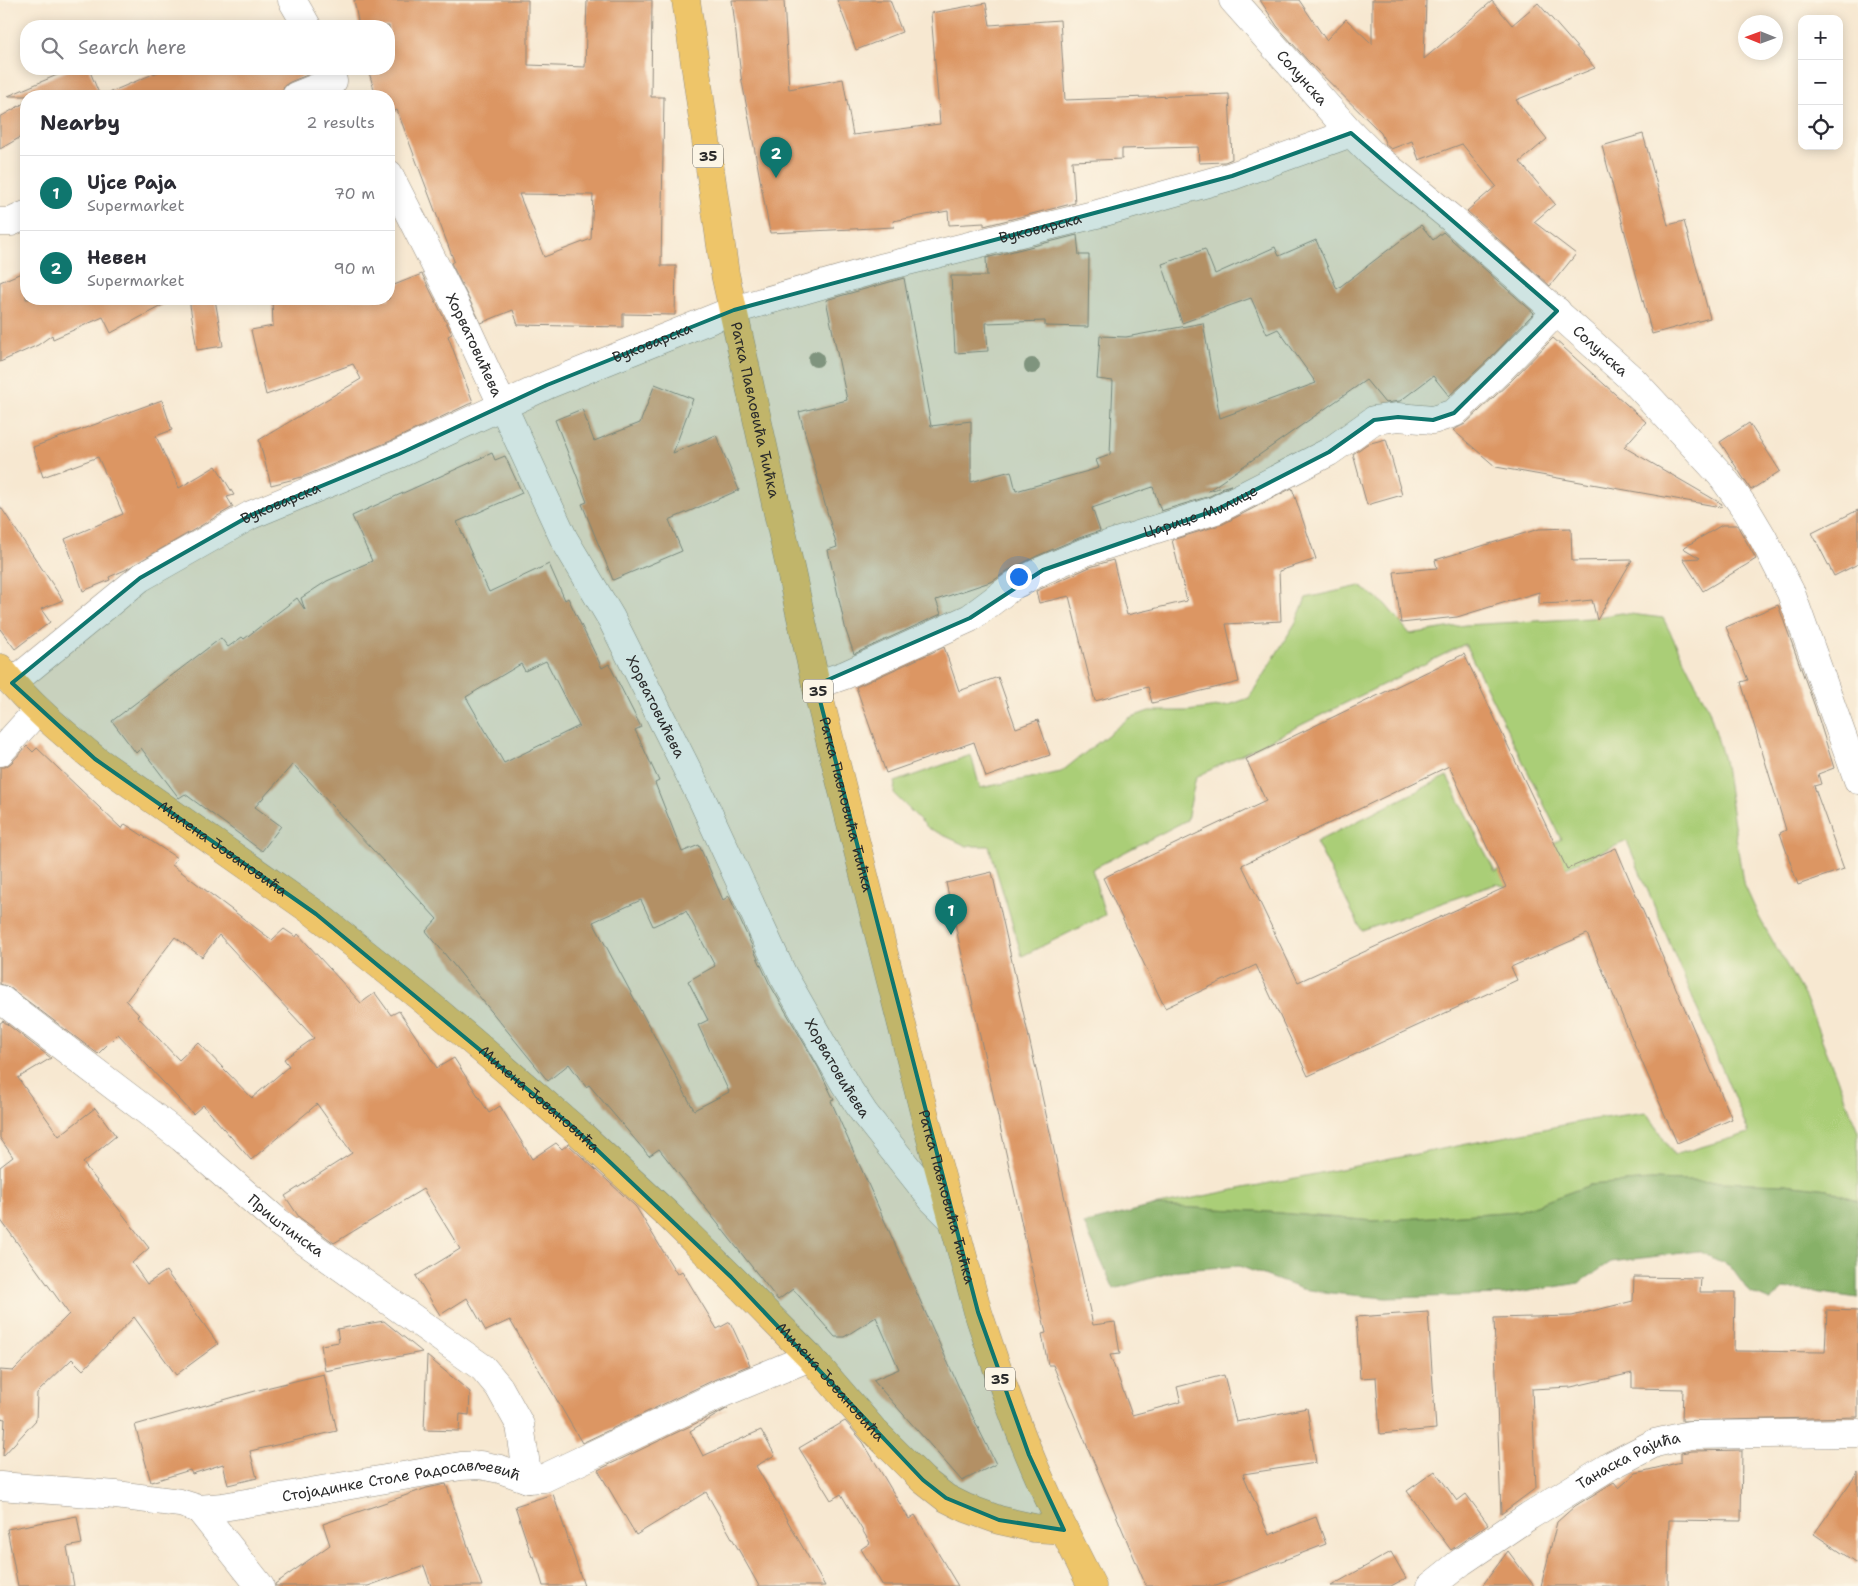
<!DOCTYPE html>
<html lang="en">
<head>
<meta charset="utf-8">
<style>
  :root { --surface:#fff; --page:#f7f7f7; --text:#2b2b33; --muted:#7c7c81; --line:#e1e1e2; --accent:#0f766e }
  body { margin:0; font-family:"Shantell Sans",sans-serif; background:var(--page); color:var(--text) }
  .controls { position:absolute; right:15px; top:15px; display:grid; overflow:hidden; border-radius:10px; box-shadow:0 2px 12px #0003 }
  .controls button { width:45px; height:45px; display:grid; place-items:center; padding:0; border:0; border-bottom:1px solid var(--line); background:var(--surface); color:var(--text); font:25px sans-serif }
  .compass { position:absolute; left:1738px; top:15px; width:45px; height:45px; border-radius:50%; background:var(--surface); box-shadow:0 2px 12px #0003; rotate:271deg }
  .you { position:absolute; left:1018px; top:576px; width:18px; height:18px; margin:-12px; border:4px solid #fff; border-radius:50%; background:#1a73e8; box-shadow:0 0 0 8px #1a73e833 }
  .badge { display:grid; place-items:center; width:32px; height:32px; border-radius:50%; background:var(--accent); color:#fff; font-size:16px; font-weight:700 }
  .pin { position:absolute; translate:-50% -41px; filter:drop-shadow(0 1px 2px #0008) }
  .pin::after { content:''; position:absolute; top:26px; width:18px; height:15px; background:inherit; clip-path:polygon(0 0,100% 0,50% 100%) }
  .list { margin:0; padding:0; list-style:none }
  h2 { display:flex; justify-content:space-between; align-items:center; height:65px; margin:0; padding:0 20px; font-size:21px }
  h2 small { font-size:16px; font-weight:400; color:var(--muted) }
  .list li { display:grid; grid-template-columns:32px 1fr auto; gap:15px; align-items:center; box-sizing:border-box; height:75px; padding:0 20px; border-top:1px solid var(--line) }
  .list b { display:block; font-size:19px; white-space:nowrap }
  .list p { margin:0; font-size:16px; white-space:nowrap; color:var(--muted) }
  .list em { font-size:16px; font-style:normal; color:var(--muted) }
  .icon { flex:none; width:28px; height:28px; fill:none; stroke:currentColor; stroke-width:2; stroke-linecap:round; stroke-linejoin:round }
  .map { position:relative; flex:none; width:1858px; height:1586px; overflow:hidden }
  .search { position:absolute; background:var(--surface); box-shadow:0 2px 12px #0003; left:20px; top:20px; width:375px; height:55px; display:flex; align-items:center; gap:12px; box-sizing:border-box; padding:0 18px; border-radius:20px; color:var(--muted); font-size:19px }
  .panel { position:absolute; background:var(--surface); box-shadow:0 2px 12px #0003; left:20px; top:90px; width:375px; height:215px; border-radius:20px }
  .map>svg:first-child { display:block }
  .green { fill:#aace77; stroke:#6a7c51 }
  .forest { fill:#87b168; stroke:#596e4a }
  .building { fill:#dc9664; fill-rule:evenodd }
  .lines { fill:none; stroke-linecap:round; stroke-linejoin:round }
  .minor-casing { stroke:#918a7e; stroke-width:29 }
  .major-casing { stroke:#918a7e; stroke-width:29 }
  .minor { stroke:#fff; stroke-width:28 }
  .major { stroke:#eec569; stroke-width:28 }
  .tree { fill:#9c9b82 }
  .marked { fill:#0f766e; fill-opacity:0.2; stroke:#0f766e; stroke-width:4; stroke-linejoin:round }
  .labels { text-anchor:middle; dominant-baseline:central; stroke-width:4; stroke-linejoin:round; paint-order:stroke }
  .shield { fill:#fcf5e5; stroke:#6a6863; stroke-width:1 }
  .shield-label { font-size:14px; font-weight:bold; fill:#2b2b2b }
  .street-label { font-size:15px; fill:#2b2b2b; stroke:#fcf5e5 }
</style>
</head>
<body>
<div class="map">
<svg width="1858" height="1586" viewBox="0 0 1858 1586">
  <rect width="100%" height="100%" fill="#fcf5e5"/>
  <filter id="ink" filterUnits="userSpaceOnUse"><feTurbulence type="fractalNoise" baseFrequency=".02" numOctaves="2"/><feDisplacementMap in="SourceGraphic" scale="10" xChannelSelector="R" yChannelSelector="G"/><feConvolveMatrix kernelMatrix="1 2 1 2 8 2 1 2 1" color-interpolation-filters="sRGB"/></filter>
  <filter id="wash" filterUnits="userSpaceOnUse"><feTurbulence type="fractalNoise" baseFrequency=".0096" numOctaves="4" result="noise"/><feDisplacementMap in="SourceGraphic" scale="20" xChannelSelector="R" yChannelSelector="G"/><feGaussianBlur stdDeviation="1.12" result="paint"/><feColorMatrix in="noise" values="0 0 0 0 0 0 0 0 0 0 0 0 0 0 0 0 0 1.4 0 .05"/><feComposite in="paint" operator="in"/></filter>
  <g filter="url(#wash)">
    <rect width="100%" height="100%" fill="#f7e8d1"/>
    <polygon class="green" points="1360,586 1385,604 1410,634 1465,625 1590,618 1622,613 1663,618 1709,710 1724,760 1743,882 1760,919 1805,997 1858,1131 1858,1201 1828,1189 1785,1184 1651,1180 1590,1185 1519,1211 1374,1221 1256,1211 1153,1206 1589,1120 1646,1112 1674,1155 1749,1133 1627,841 1515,889 1496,884 1362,931 1316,842 1447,776 1495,872 1561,839 1465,644 1196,777 1187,820 1092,869 1105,915 1022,956 989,846 967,846 928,828 894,794 895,782 971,755 980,788 1061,772 1129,718 1149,711 1187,711 1226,706 1249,698 1296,622 1306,598"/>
    <polygon class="forest" points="1651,1180 1785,1184 1828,1189 1858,1201 1858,1298 1784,1288 1770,1301 1749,1292 1730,1266 1698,1251 1611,1262 1579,1283 1504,1295 1386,1298 1331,1293 1302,1289 1239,1266 1179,1270 1114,1289 1084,1224 1153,1206 1256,1211 1374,1221 1519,1211 1590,1185"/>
    <g id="blocks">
      <g class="building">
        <path d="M354 0H528V65L585 67 587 0H652L651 97H664L661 266H676L675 315 623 314V327L518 325 513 310 481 323 451 263 454 261 397 110 389 113V96H376L368 69H389V26H359ZM519 194 593 195 591 239 544 257Z"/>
        <polygon points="732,0 784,0 789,89 843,79 853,135 940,124 931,13 986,3 990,25 1060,20 1065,100 1229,94 1232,159 1225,162 1199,163 1198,147 1122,149 1122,159 1072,161 1075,203 984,226 984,223 949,225 948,211 893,221 894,227 770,233 741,76"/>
        <polygon points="837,0 890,0 902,32 856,50"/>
        <polygon points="1260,0 1299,0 1326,40 1346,19 1372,44 1372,0 1426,0 1424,59 1492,1 1512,25 1538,3 1595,68 1516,100 1547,139 1520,162 1555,204 1534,222 1576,254 1550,286 1467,211 1496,186 1462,144 1419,160 1412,141 1391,149 1386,145 1381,133 1307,60 1277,26"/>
        <polygon points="71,69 89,69 100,96 8,96"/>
        <polygon points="165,69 322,69 290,82 284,86 281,95 278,96 101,96"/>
        <polygon points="26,102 26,134 0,149 0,117"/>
        <polygon points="1643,134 1668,225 1684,221 1710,318 1652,334 1602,146"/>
        <polygon points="1421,225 1433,240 1443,232 1534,313 1488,360 1449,396 1433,376 1400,401 1385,403 1366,380 1208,491 1231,485 1210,496 1161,511 1153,487 1092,508 1100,531 1079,538 1037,556 1007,571 993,581 936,600 941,614 854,654 846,631 828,550 837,547 799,412 847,400 826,300 904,278 931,426 971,421 971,482 1011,471 1016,491 1099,468 1096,460 1110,455 1113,381 1097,379 1100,336 1126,337 1203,323 1220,418 1316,383 1278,329 1267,334 1251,298 1182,323 1162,264 1205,249 1215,274 1275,247 1279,256 1316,240 1337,289"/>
        <polygon points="1077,235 1079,255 1089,255 1088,327 1045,326 1045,321 986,323 988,351 955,353 951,276 987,276 986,258"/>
        <polygon points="26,271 26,299 174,299 111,333 103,317 53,339 52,335 38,345 0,362 0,282"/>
        <polygon points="422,274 452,334 448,336 473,402 393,440 302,477 271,485 259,440 361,379 353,364 266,395 251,330 273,326 272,299 389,299 389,287"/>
        <polygon points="189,299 215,299 223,346 197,350"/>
        <polygon points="1553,338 1646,422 1624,447 1722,504 1721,507 1496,467 1453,430 1465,424 1510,382"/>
        <polygon points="655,384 693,399 673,453 716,435 739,490 669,520 682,551 613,580 582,504 587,502 555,420 582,409 594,441 640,423"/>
        <polygon points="162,400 172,430 156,436 179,488 216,466 234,495 227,497 233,507 125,570 109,577 110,580 83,591 65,539 123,514 98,457 43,477 33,447"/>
        <polygon points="1749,423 1780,471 1751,490 1720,442"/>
        <polygon points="1386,439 1402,495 1367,505 1353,454 1367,444"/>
        <path d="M492 453 495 460 505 456 522 493 457 522 489 592 549 564 565 600 568 598 602 668 609 664 641 727 635 730 659 781 655 783 682 852 699 845 723 900 729 896 769 983 818 1067 834 1100 831 1101 965 1401 996 1464 962 1481 873 1380 899 1369 876 1317 844 1337H835L793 1289 778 1300 659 1149 649 1156 589 1085 586 1087 569 1064 548 1081 426 931 437 919 293 764 255 807 281 826 262 851 185 794 179 798 141 748 136 753 112 721 221 638 228 647 242 637 244 639 297 598 305 610 301 598 327 581 372 561 352 516ZM546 661 579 726 504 763 466 697 521 664 525 671ZM641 900 653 926 686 911 715 966 688 981 708 1020 698 1025 729 1092 694 1110 593 922Z"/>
        <polygon points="1292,488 1316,559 1279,571 1281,621 1226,624 1239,682 1152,703 1148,687 1095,701 1069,596 1039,603 1036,591 1090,567 1113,560 1127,615 1187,601 1172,540 1223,524"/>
        <polygon points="0,506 63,600 41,609 50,622 15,649 0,629"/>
        <polygon points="1858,510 1858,564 1834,576 1812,533"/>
        <polygon points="1722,525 1737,525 1756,559 1703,591 1683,559 1700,558 1683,548"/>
        <polygon points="1571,528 1572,561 1632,560 1597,620 1592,600 1564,603 1539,604 1539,592 1457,617 1401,623 1394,572 1437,568 1435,560 1539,529"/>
        <polygon points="1778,605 1815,707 1834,768 1818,774 1821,784 1814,786 1844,869 1798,885 1780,833 1786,830 1741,682 1748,680 1726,627"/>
        <polygon points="944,647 959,691 998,677 1016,728 1038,720 1050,755 986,777 974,742 886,773 856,687"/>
        <path d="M1464 654 1567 869 1616 848 1732 1119 1677 1143 1587 934 1511 967 1517 980 1308 1076 1256 965 1165 1008 1103 878 1266 801 1246 759ZM1449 766 1506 887 1298 982 1242 865Z"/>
        <path d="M27 746 33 752 37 748 122 829 125 824 177 858 172 865 272 940 284 929 296 937 298 934 361 1003 375 993 391 1015 399 1011 437 1068 454 1058 489 1113 500 1106 532 1159 556 1143 562 1149 568 1144 636 1207 677 1274 682 1271 717 1329 730 1322 750 1365 716 1379 582 1443 510 1320 486 1331 467 1298 440 1315 416 1276 460 1249 423 1189 334 1243 299 1217 285 1196 352 1153 317 1104 251 1160 203 1105 193 1114 118 1034 98 1054 9 987 0 984V767H5L11 763ZM219 935 314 1038 284 1059 289 1066 252 1098 198 1042 179 1060 137 1016 139 1015 126 1001 175 937 202 957Z"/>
        <polygon points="992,872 1093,1325 1115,1322 1120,1354 1110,1355 1132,1415 1181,1402 1177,1387 1224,1375 1236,1422 1307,1408 1316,1463 1243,1474 1269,1535 1316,1517 1326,1544 1216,1586 1146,1586 1053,1365 1048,1365 1042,1334 1046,1333 946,883"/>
        <polygon points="3,1021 51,1058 18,1078 59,1136 95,1108 116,1136 83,1163 149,1248 132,1263 147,1284 166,1271 218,1344 176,1375 134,1317 83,1370 72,1359 37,1393 36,1420 3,1456 5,1419 0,1418 0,1370 13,1371 69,1314 0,1219 0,1167 13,1157 0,1138 0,1023"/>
        <polygon points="1634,1277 1701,1278 1700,1292 1735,1292 1734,1351 1825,1352 1827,1310 1858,1311 1858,1417 1682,1421 1683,1389 1632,1388 1632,1373 1571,1387 1532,1389 1536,1488 1501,1514 1494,1318 1572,1316 1633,1301"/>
        <polygon points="1428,1312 1436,1429 1380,1434 1376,1377 1360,1378 1356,1317"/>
        <polygon points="384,1321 422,1352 325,1371 321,1345 339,1342 337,1329"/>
        <polygon points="427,1356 470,1392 469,1415 460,1414 459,1431 424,1430"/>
        <polygon points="324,1374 337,1431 250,1451 257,1478 228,1485 223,1464 192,1474 190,1470 151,1482 135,1425 266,1388"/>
        <polygon points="728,1408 690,1431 703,1456 761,1430 775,1455 756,1466 825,1586 759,1586 706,1492 636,1535 598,1470"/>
        <polygon points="845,1421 863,1442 909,1519 915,1515 958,1586 883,1586 861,1549 870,1543 841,1494 831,1500 799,1448"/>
        <polygon points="1742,1450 1741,1521 1669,1520 1668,1586 1541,1586 1557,1522 1575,1506 1614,1482 1619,1488 1636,1473 1681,1462 1681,1453 1692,1451"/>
        <polygon points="1435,1471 1457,1501 1466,1494 1488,1524 1451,1550 1407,1491"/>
        <polygon points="1858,1472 1858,1564 1814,1534"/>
        <polygon points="446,1484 482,1586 431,1586 424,1566 368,1586 275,1586 275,1584 330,1545 323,1524 427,1488"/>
        <polygon points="553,1494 584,1586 543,1586 534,1556 532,1557 515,1506"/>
        <polygon points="77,1516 82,1544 67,1547 74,1586 18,1586 7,1529"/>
        <polygon points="1508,1551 1534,1586 1482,1586"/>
        <polygon points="1391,1552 1406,1578 1391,1586 1331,1586"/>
      </g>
    </g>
  </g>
  <g filter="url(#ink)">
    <use href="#blocks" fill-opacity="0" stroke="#918a7e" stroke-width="1"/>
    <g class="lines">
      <defs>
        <g id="minor">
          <polyline points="292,0 307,26"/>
          <path id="s1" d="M1233 0 1351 133 1371 153 1452 219 1633 380 1721 475 1747 511 1763 538 1791 593 1858 780"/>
          <polyline points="296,96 333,81"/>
          <path id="s2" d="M389 174 463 320 564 539 611 618 701 797 783 975 845 1084 864 1113 932 1199 954 1221"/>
          <polyline points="0,222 11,222 26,215"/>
          <path id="s3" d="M12 683 140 578 251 515 399 454 547 385 734 310 884 267 1101 213 1232 176 1351 133"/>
          <path id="s4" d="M816 685 845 675 970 618 1014 585 1043 570 1085 552 1216 510 1329 452 1374 420 1398 417 1433 420 1454 413 1499 371 1557 311"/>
          <polyline points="0,752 38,710"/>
          <path id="s5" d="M0 999 182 1138 278 1222 483 1368 499 1387 520 1425 528 1479"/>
          <path id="s6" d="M0 1486 116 1495 180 1503 199 1509 223 1507 461 1466 480 1465 500 1469 528 1479 544 1478 723 1393 810 1357"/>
          <polyline points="199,1509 260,1586"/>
          <path id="s7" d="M1431 1586 1461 1562 1529 1516 1610 1466 1655 1443 1690 1435 1858 1433"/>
        </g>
        <g id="major">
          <path id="s8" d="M686 0 725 274 816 685 929 1132 978 1312C994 1360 1010 1409 1030 1456 1048 1500 1070 1543 1092 1586"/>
          <path id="s9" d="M0 668C27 703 61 731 95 759L316 914 431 1006 574 1128 668 1215 731 1277 810 1357 874 1431 923 1480 946 1498 966 1508 999 1520 1034 1528 1064 1530"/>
        </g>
      </defs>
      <use href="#minor" class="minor-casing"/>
      <use href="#major" class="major-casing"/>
      <use href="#minor" class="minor"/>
      <use href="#major" class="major"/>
    </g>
    <g class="tree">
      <circle cx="816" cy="359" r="8"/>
      <circle cx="1032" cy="366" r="8"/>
    </g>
  </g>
  <path class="marked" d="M1351 133 1557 311 1454 413 1433 420 1398 417 1374 420 1329 452 1216 510 1043 570 970 618 816 685 978 1312 1029 1455 1064 1530 999 1520 946 1498 923 1480 731 1277 574 1128 316 914 95 759 12 683 140 578 251 515 399 454 547 385 734 310 1232 176Z"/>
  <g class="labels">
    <g class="shield">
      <rect x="693" y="144.5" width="30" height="23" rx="4"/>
      <rect x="803" y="679.5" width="30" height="23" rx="4"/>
      <rect x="985" y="1367.5" width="30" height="23" rx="4"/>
    </g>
    <g class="shield-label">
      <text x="708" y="156">35</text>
      <text x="818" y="691">35</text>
      <text x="1000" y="1379">35</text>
    </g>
    <g class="street-label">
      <text stroke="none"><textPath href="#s1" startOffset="104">Солунска</textPath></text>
      <text stroke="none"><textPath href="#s3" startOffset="1135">Вуковарска</textPath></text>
      <text stroke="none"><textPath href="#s3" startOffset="730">Вуковарска</textPath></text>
      <text stroke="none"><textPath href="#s2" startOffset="191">Хорватовићева</textPath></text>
      <text stroke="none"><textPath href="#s1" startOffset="509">Солунска</textPath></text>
      <text stroke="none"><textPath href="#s8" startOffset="416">Ратка Павловића Ћићка</textPath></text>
      <text stroke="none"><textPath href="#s3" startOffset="325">Вуковарска</textPath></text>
      <text stroke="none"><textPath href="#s4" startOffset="424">Царице Милице</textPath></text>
      <text stroke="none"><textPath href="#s2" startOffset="596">Хорватовићева</textPath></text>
      <text stroke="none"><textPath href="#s8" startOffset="821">Ратка Павловића Ћићка</textPath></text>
      <text stroke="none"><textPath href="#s9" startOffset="288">Милена Јовановића</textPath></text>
      <text stroke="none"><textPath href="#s2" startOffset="1001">Хорватовићева</textPath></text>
      <text stroke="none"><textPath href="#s9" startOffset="692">Милена Јовановића</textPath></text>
      <text stroke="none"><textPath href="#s8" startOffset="1226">Ратка Павловића Ћићка</textPath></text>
      <text stroke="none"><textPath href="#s5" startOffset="365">Приштинска</textPath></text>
      <text stroke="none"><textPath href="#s9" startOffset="1098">Милена Јовановића</textPath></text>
      <text stroke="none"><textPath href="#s7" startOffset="235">Танаска Рајића</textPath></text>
      <text stroke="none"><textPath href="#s6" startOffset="406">Стојадинке Столе Радосављевић</textPath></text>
    </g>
  </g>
</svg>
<div class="controls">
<button>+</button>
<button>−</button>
<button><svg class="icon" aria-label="locate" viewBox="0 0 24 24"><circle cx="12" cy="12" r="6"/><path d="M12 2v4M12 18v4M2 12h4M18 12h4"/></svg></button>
</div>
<svg class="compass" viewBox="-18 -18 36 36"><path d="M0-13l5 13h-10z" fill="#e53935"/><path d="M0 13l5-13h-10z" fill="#7c7c81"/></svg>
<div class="you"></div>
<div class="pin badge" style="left:951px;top:935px">1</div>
<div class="pin badge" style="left:776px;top:178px">2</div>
<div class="search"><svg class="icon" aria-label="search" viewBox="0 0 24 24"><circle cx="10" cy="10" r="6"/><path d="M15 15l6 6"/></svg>Search here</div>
<section class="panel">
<h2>Nearby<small>2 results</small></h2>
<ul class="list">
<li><span class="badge">1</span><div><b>Ujce Paja</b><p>Supermarket</p></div><em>70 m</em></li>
<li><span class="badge">2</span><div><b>Невен</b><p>Supermarket</p></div><em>90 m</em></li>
</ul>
</section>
</div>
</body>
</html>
